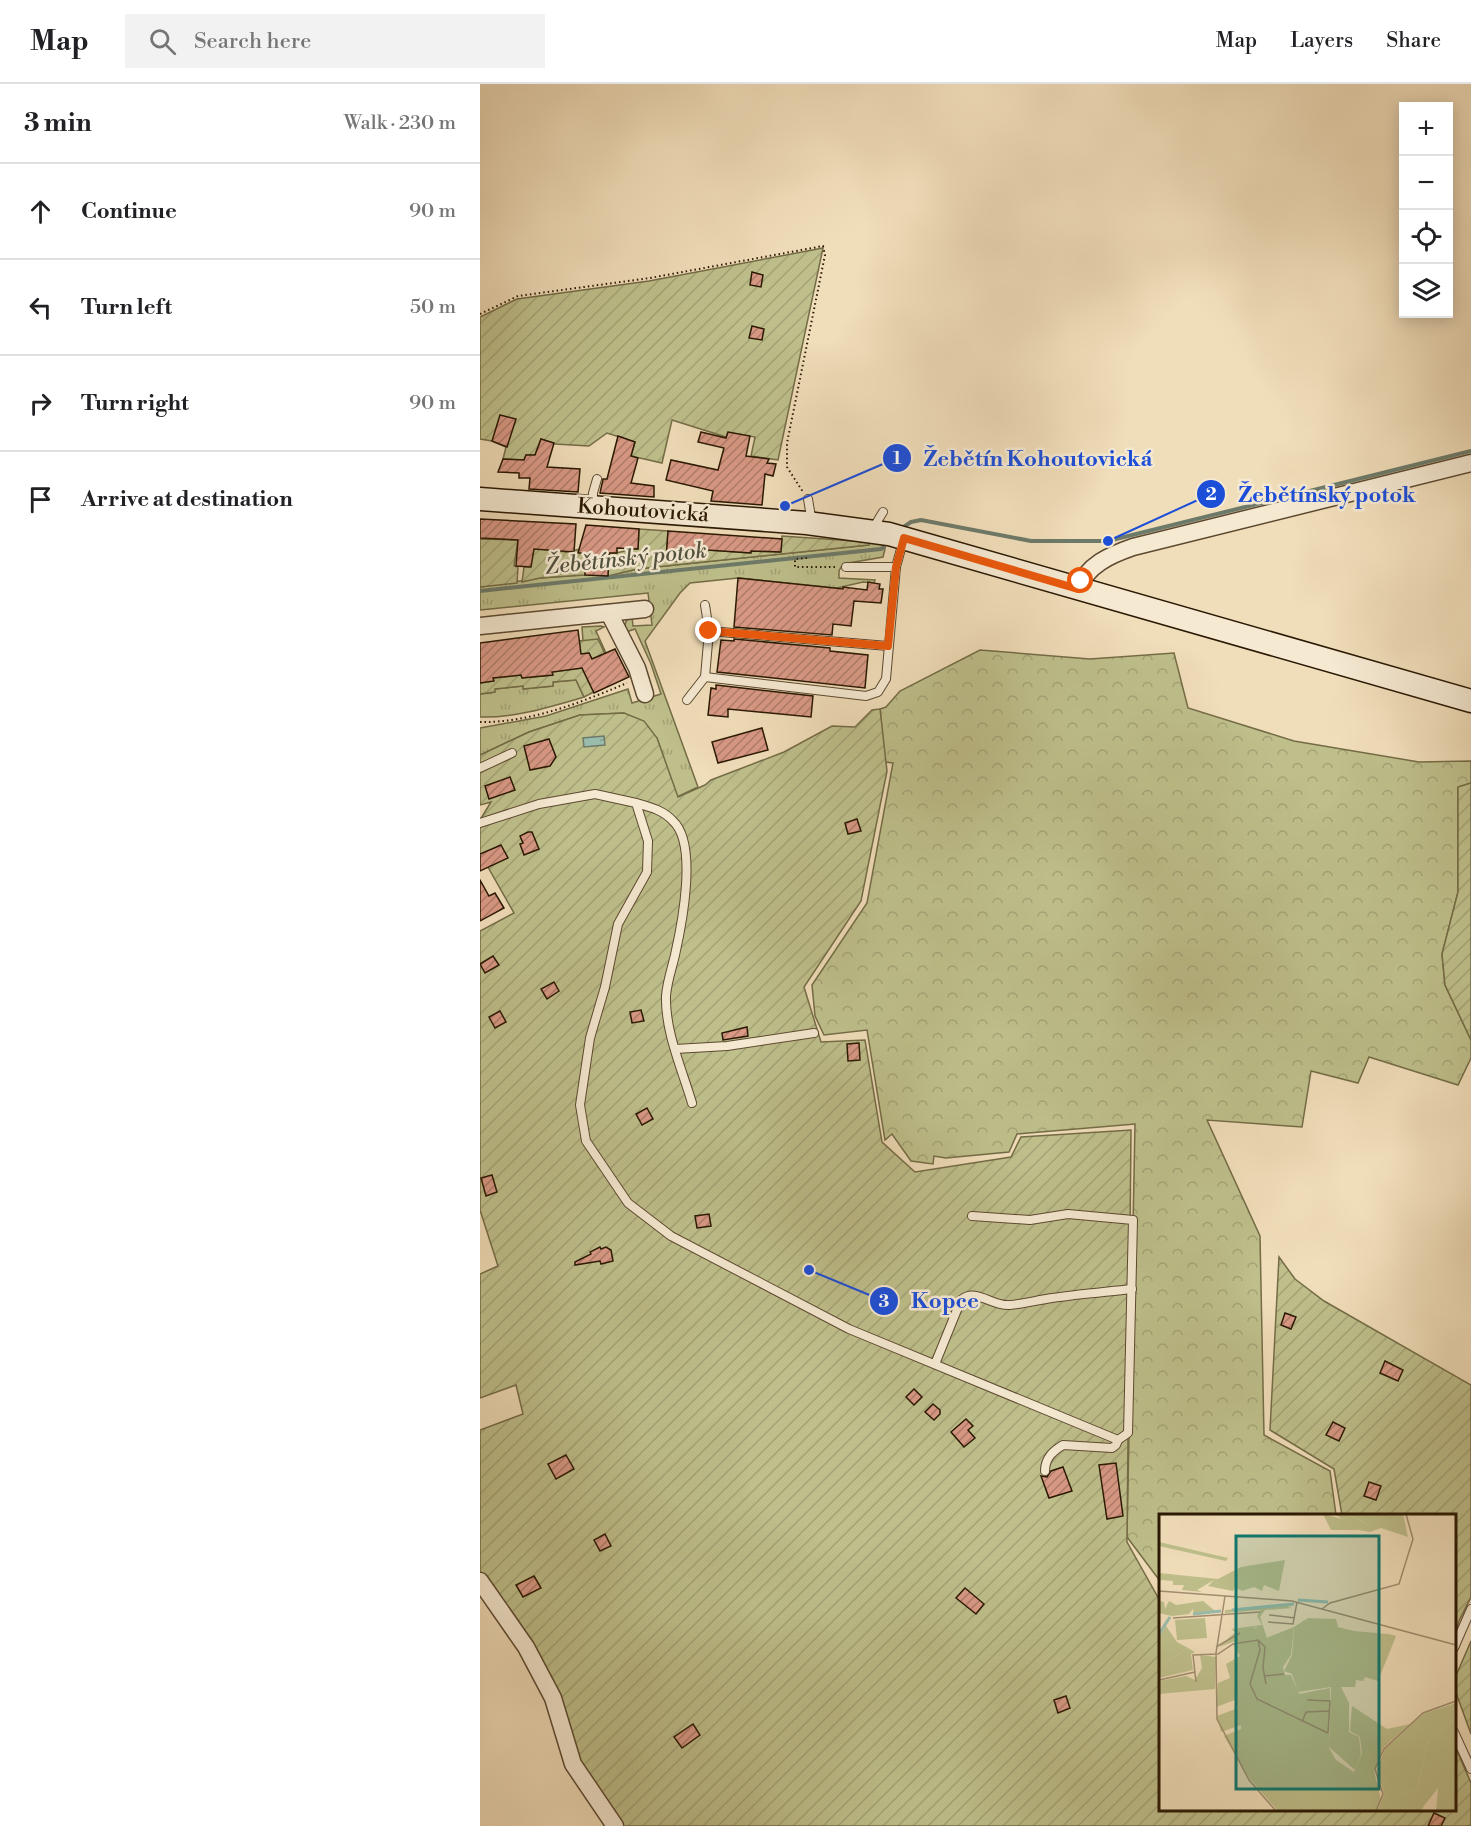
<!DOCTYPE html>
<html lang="en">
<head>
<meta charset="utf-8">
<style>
  :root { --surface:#fff; --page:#f2f2f2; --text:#202124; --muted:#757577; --line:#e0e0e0 }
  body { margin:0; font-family:"Libre Bodoni",serif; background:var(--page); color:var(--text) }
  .controls { position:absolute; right:18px; top:18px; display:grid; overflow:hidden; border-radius:0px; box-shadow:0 3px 15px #0003 }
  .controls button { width:54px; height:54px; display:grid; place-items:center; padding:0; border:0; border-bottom:2px solid var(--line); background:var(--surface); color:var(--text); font:30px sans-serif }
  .stop { position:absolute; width:18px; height:18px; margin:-14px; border:4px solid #ea580c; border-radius:50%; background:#fff }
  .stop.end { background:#ea580c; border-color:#fff; box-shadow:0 2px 6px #0008 }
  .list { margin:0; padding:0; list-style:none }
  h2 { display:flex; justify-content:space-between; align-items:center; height:78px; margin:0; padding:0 24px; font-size:26px }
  h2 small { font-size:20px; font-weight:400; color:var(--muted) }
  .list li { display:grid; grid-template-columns:39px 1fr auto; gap:18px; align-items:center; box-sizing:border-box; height:96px; padding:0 24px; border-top:2px solid var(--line) }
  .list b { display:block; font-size:22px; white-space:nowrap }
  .list em { font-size:20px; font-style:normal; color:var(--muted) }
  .icon { flex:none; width:33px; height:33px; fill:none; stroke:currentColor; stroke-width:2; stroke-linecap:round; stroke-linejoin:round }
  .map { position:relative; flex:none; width:991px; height:1742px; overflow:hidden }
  header { display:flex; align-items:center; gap:36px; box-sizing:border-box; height:84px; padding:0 30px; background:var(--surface); border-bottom:2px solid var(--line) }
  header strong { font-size:28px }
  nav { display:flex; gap:33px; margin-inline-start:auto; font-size:21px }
  .search { width:420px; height:54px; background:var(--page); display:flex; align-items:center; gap:15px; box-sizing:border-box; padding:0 21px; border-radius:0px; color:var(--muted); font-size:22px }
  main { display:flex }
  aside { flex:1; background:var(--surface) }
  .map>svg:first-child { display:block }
  .grass { fill:url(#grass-tufts); stroke:#746c46; stroke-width:1.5 }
  .forest { fill:url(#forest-crowns); stroke:#746c46; stroke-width:1.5 }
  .garden { fill:url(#garden-furrows); stroke:#746c46; stroke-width:1.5 }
  .water { fill:url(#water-ripples); stroke:#6d7a69; stroke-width:1.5 }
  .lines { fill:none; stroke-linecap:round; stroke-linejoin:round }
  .stream { stroke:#6d7a69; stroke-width:4 }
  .building { fill:url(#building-hatch); stroke:#2a1802; stroke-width:1.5 }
  .lane-casing { stroke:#5c4930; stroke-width:10 }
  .street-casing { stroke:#5c4930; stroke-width:19 }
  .secondary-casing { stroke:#2a1802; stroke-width:25 }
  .path { stroke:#2a1802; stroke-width:2; stroke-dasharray:1.5 3; stroke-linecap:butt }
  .lane { stroke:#f5e9d2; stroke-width:8 }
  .street { stroke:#f5e9d2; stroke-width:16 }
  .secondary { stroke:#f5e9d2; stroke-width:22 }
  .route { stroke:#ea580c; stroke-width:8 }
  .labels { text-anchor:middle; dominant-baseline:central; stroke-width:5; stroke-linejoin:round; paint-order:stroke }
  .street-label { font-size:21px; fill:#2a1802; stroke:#f5e9d2 }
  .water-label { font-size:22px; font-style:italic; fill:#51513e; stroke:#f5e9d2 }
  .inset-river { fill:none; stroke:#9abcad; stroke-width:3 }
  .inset-road { fill:none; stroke:#a18e70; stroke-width:1.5 }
  .view { fill:#0f766e; fill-opacity:0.15; stroke:#0f766e; stroke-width:3 }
  .inset-edge { fill:none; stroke:#2a1802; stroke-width:3 }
  .leader { fill:none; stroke:#1d4ed8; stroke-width:2 }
  .callout-dot { fill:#1d4ed8; stroke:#f5e9d2; stroke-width:2 }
  .mark-label { font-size:18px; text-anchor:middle; font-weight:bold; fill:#fff }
  .callout-label { font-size:22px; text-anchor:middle; font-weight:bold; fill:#1d4ed8; stroke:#f5e9d2; stroke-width:5; stroke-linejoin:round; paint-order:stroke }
</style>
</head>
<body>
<header>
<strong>Map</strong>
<div class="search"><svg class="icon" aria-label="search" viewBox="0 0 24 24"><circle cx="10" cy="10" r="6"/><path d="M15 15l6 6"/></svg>Search here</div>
<nav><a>Map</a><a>Layers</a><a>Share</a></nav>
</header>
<main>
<aside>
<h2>3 min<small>Walk · 230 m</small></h2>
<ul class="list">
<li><svg class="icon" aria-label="ahead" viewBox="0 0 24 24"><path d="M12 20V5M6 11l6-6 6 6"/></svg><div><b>Continue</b></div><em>90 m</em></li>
<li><svg class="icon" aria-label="left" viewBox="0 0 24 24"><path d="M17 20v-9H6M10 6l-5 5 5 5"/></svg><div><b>Turn left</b></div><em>50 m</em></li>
<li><svg class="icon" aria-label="right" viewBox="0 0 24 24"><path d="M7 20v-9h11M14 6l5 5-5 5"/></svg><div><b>Turn right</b></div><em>90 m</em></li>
<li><svg class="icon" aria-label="arrive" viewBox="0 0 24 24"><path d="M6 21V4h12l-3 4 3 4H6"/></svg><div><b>Arrive at destination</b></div></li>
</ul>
</aside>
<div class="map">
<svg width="991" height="1742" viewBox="0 0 991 1742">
  <defs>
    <pattern id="grass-tufts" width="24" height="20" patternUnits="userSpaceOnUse" patternTransform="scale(1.5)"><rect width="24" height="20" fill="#bebf8b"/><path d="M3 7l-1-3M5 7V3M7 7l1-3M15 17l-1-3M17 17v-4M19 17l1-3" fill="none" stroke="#a3a376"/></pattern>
    <pattern id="forest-crowns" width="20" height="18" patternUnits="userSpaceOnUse" patternTransform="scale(1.5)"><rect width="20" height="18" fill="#bebf8b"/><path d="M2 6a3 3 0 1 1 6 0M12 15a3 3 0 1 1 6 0" fill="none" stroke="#a3a376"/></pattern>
    <pattern id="garden-furrows" width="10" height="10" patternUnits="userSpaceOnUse" patternTransform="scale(1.5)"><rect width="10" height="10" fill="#bebf8b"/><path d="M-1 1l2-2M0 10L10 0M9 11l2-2" fill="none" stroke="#a3a376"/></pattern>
    <pattern id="water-ripples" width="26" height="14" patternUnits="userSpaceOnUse" patternTransform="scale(1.5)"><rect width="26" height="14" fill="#9abcad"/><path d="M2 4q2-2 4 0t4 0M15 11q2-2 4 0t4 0" fill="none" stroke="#85a193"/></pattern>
    <pattern id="building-hatch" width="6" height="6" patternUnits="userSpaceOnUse" patternTransform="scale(1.5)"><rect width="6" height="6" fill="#d99985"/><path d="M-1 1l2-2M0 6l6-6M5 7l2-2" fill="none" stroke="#b07c6b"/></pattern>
  </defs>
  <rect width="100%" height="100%" fill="#f0ddb9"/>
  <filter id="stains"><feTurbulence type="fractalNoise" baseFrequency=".00333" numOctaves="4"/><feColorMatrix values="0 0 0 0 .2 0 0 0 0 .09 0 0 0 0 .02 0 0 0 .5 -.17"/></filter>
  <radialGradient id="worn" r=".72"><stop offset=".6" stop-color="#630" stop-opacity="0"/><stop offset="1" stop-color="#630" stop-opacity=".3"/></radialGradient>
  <g class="grass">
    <polygon points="389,458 401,459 405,465 403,473 363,480 359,487 359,494 395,496 394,499 383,498 357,504 258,494 210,499 200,509 165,557 218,703 197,713 177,654 144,629 100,631 49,648 0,671 0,644 66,632 148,605 152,619 181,610 171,580 155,545 146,548 144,545 146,537 152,533 153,542 172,541 168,509 0,526 0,503 60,494 113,490 128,492 157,485 388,461"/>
    <polygon points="121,542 124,543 116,547 126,569 125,570 118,556 103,557 102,543"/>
    <path d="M96 596 104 613C70 623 35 634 0 633V610L14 608V605L43 602 44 605 73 602V598Z"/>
  </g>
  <polygon class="forest" points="500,566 610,575 694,569 708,624 814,657 939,678 991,677 991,699 978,703 978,808 962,870 965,901 991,956 991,974 978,1001 889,973 878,999 831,987 822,1043 727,1036 780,1152 784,1351 850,1387 856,1431 680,1432 680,1497 647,1453 655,1040 537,1050 529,1068 466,1074 454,1072 453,1080 431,1077 412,1050 405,1056 387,946 344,951 335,932 332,901 387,819 413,679 405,678 400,625 406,623 420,607"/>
  <g class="garden">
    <polygon points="343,164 298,376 271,372 275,353 248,348 246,353 192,336 182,379 151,372 155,358 127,349 109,362 75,360 61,355 55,371 46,371 44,376 23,375 26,363 12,357 0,355 0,233 37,215 169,197"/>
    <path d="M159 445 188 447 186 476 197 477 198 464 270 469 271 467 300 468 302 452 389 458V461L157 485 128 492 129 469C139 470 147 465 158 465Z"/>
    <polygon points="0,455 38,456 34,482 38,483 37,499 0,503"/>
    <polygon points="54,464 86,468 106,464 105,491 60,494 42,498 44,483 50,483"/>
    <polygon points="118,555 125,570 112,575 109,569 100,570 99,557"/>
    <polygon points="102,584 114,608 104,613 96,596 73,598 73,602 43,605 43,602 15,605 15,608 0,610 0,599 13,597 13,594 41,591 42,594 72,591 72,588"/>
    <polygon points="400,625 407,687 381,817 324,903 341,958 385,956 402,1058 435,1088 531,1073 541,1053 651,1046 647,1458 680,1517 680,1726 974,1726 975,1662 991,1699 991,1742 141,1742 95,1668 78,1607 0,1488 0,1346 43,1330 36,1301 0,1314 0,1190 18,1182 0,1126 0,847 34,829 0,769 0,736 11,718 0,721 0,671 49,648 100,631 144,629 164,637 177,654 198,713 225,701 231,696 304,668 352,642 375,643 392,626"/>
    <polygon points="991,699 991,956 965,901 962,870 978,808 978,703"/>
    <polygon points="799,1173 815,1195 844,1217 991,1301 991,1513 979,1537 975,1552 974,1432 862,1431 854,1385 790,1346"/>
    <polygon points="991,1557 991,1650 975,1606 974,1596"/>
  </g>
  <polygon class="water" points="124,652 125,661 104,663 103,654"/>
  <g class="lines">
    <g class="stream">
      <polyline points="422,444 431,438 441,436 551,457 628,457 991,367"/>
      <polyline points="0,507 401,465 404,463"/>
    </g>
  </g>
  <g class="building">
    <polygon points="272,188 283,191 281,203 270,201"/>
    <polygon points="272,242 284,245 282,256 269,254"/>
    <polygon points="20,331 36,335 27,363 12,357"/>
    <polygon points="221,348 246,354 248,348 270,352 266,372 289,375 287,379 296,380 293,392 285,390 282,421 231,417 233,407 186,396 191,376 238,386 244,364 218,358"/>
    <polygon points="138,352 155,358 151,372 158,374 151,399 174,402 174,413 120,409 123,395 127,395"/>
    <polygon points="61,355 74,359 67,383 100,385 98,408 49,405 50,394 39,394 39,389 18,388 23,375 44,376 46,371 55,371"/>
    <polygon points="0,435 96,440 94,468 54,465 51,483 36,482 38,456 0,454"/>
    <polygon points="106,441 159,445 158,465 137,464 137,469 129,469 128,492 105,491 106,469 98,469"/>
    <polygon points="188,447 302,455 301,468 271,467 271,469 198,464 197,477 186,476"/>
    <polygon points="258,494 363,505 363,503 387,506 388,498 400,500 399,505 403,505 401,519 374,517 371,542 353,540 352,551 254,543"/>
    <polygon points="98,546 101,570 109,569 112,575 135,565 149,593 114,609 102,584 72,588 73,591 42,594 41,591 13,594 14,597 0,599 0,559"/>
    <polygon points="254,555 350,564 350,567 388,571 385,604 237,588 241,556 254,557"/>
    <polygon points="236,601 333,612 331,633 248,625 248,633 228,631 231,604 236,605"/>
    <polygon points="282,644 288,666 238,679 232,658"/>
    <polygon points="69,655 76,673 70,682 50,686 44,662"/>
    <polygon points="30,693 35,706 9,715 5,702"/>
    <polygon points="377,735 381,747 368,750 365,739"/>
    <polygon points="48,748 52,748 59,765 44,771 40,760 43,759 40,752"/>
    <polygon points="21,761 28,774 0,787 0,770"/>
    <polygon points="0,796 9,812 15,809 24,824 0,837"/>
    <polygon points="13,872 19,881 5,889 0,880"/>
    <polygon points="74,898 79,907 67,915 61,905"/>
    <polygon points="161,926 164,937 152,939 150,928"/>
    <polygon points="20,927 26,938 15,944 9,933"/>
    <polygon points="267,943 268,952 243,956 242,949"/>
    <polygon points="379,959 380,976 368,977 367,960"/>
    <polygon points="167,1024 173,1035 162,1041 156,1030"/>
    <polygon points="12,1091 17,1108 6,1112 1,1094"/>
    <polygon points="229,1130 231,1142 217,1144 215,1132"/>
    <polygon points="120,1163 121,1165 126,1163 131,1166 133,1177 121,1180 120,1177 95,1181 95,1178 111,1170 110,1168"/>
    <polygon points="805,1229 816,1233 811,1245 801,1241"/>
    <polygon points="905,1277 923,1286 918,1297 900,1289"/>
    <polygon points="434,1305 442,1313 434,1321 426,1313"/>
    <polygon points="453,1320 460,1326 460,1330 454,1336 445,1328"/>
    <polygon points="486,1335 493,1342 488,1346 495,1354 484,1363 471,1348"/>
    <polygon points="853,1338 865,1344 859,1357 846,1351"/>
    <polygon points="86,1371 94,1385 76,1395 68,1380"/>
    <polygon points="636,1379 643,1432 627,1435 619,1381"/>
    <polygon points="583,1383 592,1407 569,1414 561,1392 567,1393 571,1387"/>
    <polygon points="889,1398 901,1402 896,1416 884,1412"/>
    <polygon points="125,1450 131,1462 120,1467 114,1456"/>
    <polygon points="54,1492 61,1504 43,1513 36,1501"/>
    <polygon points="485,1504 504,1520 496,1530 476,1514"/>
    <polygon points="586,1612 590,1624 578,1629 574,1616"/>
    <polygon points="213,1640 220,1651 202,1664 194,1653"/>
    <polygon points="954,1729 965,1734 961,1742 948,1742"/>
  </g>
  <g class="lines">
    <defs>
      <g id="lane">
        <polyline points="328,415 332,439"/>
        <polyline points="113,423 113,409 117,395"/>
        <polyline points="392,446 403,428"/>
        <polyline points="366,483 416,483"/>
        <polyline points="229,547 408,562"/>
        <polyline points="225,593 386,612 398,608 406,595 416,483 424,454"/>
        <polyline points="207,616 225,593 229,547 225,521"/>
        <polyline points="0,684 32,669"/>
        <path d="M156 719C170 723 183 726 193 737 218 760 202 840 195 871 192 884 187 898 186 912 185 948 202 985 212 1019"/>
        <polyline points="0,739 59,720 115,710 156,719 168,757 167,788 138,840 125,903 110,954 100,1021 106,1057 148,1119 191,1152 369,1245 638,1356"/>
        <polyline points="195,965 247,962 334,949"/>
        <path d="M492 1132 550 1136 588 1130 653 1136 648 1349 638 1356 636 1361 632 1364 583 1361C573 1367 565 1374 565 1387"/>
        <path d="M455 1280 481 1216C496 1203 512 1223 530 1221 543 1220 558 1216 572 1214 598 1210 625 1208 652 1205"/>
        <polyline points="974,1564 991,1525"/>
        <polyline points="974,1648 991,1685"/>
      </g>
      <g id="street">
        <path d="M598 505C607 481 630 471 653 463L991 379"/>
        <polyline points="129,529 157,584 165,610"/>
        <polyline points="0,542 165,525"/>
        <polyline points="0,1497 46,1563 73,1614 93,1680 135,1742"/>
      </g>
      <polyline id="secondary" points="0,415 327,439 409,450 991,617"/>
    </defs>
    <use href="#lane" class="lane-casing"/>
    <use href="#street" class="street-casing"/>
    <use href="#secondary" class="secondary-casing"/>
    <g class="path">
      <polyline points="0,230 38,212 170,194 343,162 345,171 307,359 307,383 323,408"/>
      <polyline points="327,474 315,475 315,483 357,483"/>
      <path d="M0 638C50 639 102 618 147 599"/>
    </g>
    <use href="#lane" class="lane"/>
    <use href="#street" class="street"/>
    <use href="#secondary" class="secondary"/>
  </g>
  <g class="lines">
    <polyline class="route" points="229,547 408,562 416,483 424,454 598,505 601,497"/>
  </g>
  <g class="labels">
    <g class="street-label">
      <text transform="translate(163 427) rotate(4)">Kohoutovická</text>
    </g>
    <g class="water-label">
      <text transform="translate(146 475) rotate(-6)">Žebětínský potok</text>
    </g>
  </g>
  <g transform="translate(679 1430)">
    <rect width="297" height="297" fill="#f0ddb9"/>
    <path d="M176 0H244L249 23 222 14 211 18 199 16 208 11 206 9 194 2 183 5ZM0 28 69 44 67 47 0 32ZM135 90 129 93 134 94 106 96 101 103 108 124 105 126 97 113 77 119 72 115 103 111 98 102 101 96 66 99V96ZM7 112 18 128 29 134 0 152V123Z" fill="#bebf8b"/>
    <path d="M164 0 183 5 194 2 209 11 199 16H172ZM149 104 177 105 179 113 195 117 229 120 237 122 219 124V167L206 163 204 167 197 166 196 173H182L190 189V218L200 223 202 241 196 256 170 233 172 173 139 178 133 160 125 157 133 141 135 113ZM297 204V297H277L279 274 268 288 241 280 258 275 269 226Z" fill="#bebf8b"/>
    <path d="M126 46 120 77 105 71 103 77 95 73 83 77 76 73 74 77 49 72 55 66 38 76 43 78 23 76 25 71H14V67L2 66 0 70V59L59 65 82 53ZM0 87 5 88 6 95 10 87 17 91 44 87 56 97 35 100 34 95 30 100 13 102 0 99ZM135 113 132 141 124 153 126 161H132L140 180 171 174 170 234 177 246 195 258 203 240 201 223 191 217 193 192 228 215 251 210 224 234 215 257 222 286 217 297H119L90 264 65 222 82 215V211L62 218 58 202 79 194 76 186 57 193 59 169 71 164 67 150 81 142 75 131 77 127 60 133 74 120 91 114H100L105 125ZM229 121 237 122 221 162 216 148 219 124ZM29 134 36 138 32 140 34 156 0 164V152ZM41 141 57 143 56 175 0 180V167L27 162 36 166 43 154ZM297 189V204L269 226 258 275 242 280 268 287 262 297H218L225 280 218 255 226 235 264 200Z" fill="#bebf8b"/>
    <path d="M46 104 48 124 18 126 16 106Z" fill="#bebf8b"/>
    <path class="inset-river" d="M139 86 169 88M73 96 135 90M34 100 62 97M0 120 11 103"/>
    <path class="inset-road" d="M0 77 133 87 297 131M66 82 57 139 58 205 90 266 117 297M163 95 171 89 240 70 254 25 247 0M110 101 136 104M14 104 101 98M109 108 134 110 138 88M99 126 106 133 104 154 107 170M57 133 81 119M105 162 125 160M0 166 36 158M37 168 34 141 59 140 74 130 99 126 101 136 91 170 98 185 169 219M148 186 171 187 169 219M143 208 147 198 171 197M184 297H212M217 297 224 280 216 255 225 235 264 199 297 187"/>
    <path class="view" d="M77 22H220V275H77Z"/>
    <rect width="297" height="297" class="inset-edge"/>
  </g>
  <path class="leader" d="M305 422L417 374M628 457L731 410M329 1186L404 1217"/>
  <g class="callout-dot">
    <circle cx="305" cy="422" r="6"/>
    <circle cx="628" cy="457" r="6"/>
    <circle cx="329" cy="1186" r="6"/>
    <circle cx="417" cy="374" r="15"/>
    <circle cx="731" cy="410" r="15"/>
    <circle cx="404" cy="1217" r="15"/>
  </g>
  <g class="mark-label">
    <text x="417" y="380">1</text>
    <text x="731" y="416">2</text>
    <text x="404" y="1223">3</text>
  </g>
  <g class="callout-label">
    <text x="558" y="382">Žebětín Kohoutovická</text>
    <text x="847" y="418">Žebětínský potok</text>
    <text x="465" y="1224">Kopce</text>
  </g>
  <rect width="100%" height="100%" filter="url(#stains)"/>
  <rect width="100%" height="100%" fill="url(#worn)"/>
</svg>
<div class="controls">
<button>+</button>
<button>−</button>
<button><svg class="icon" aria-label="locate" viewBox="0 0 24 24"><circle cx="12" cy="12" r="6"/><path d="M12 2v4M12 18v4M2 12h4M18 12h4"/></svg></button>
<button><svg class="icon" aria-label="layers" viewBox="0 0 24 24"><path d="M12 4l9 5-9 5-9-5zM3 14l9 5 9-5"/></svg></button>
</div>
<div class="stop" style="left:601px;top:497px"></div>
<div class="stop end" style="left:229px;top:547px"></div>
</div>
</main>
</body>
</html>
